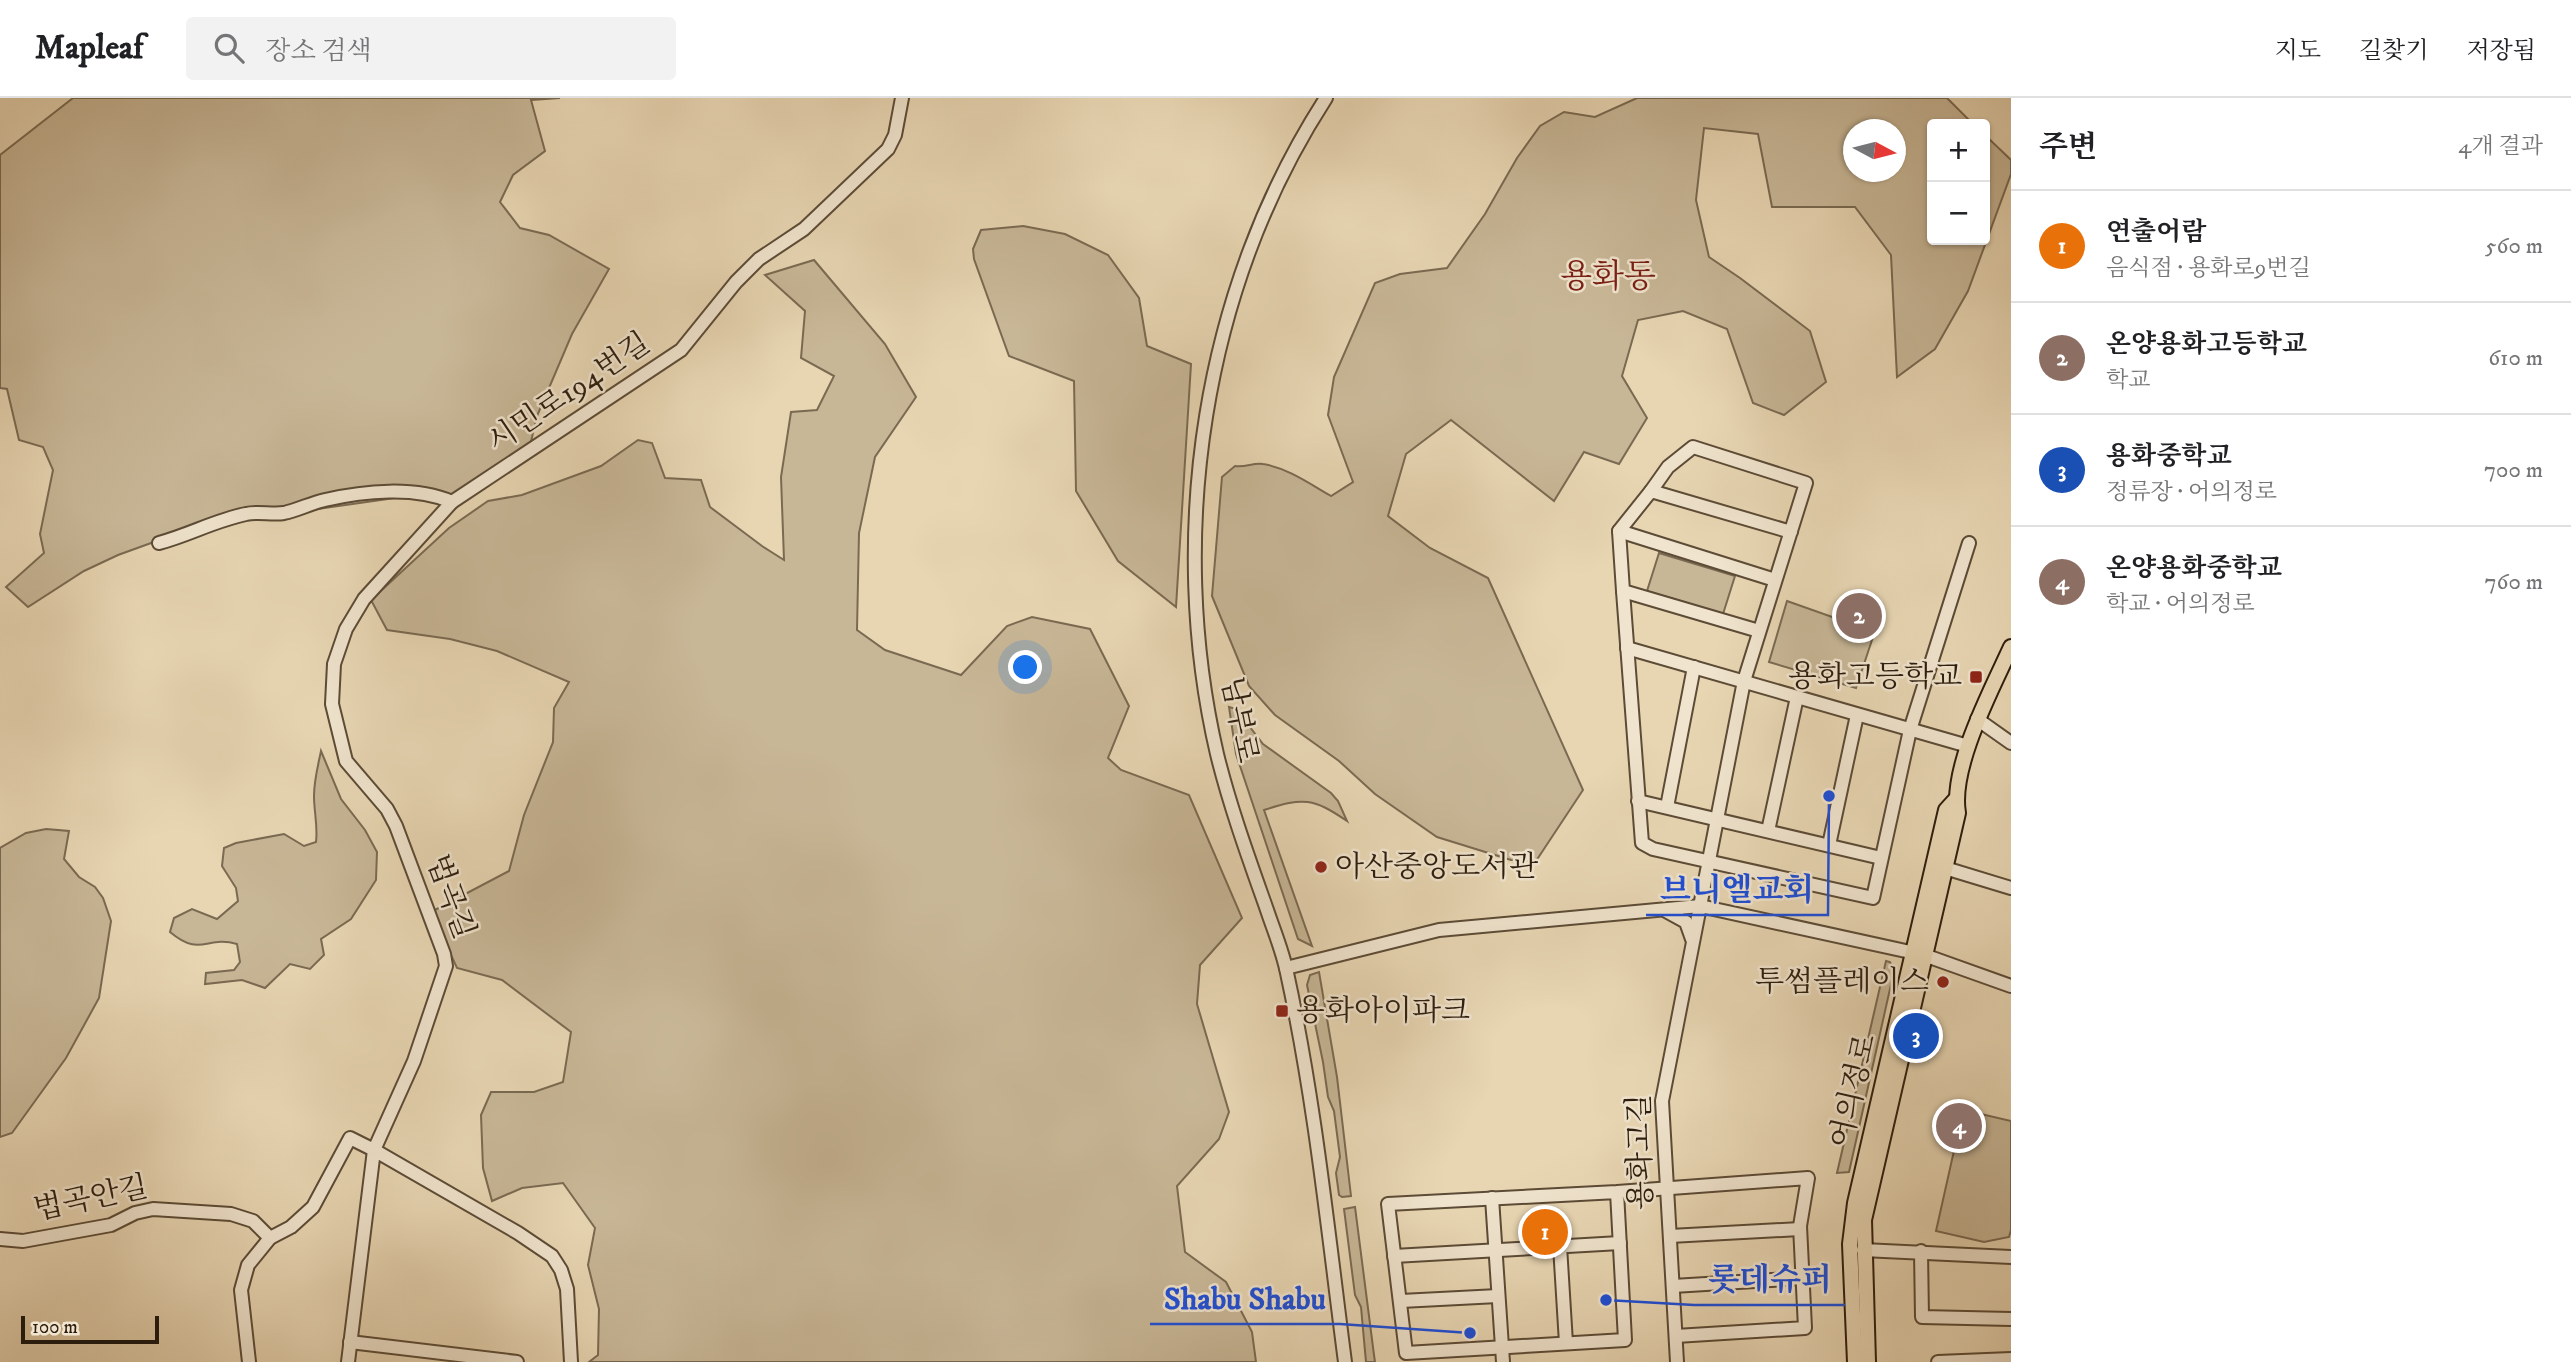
<!DOCTYPE html>
<html lang="ko">
<head>
<meta charset="utf-8">
<style>
  :root { --surface:#fff; --page:#f2f2f2; --text:#202124; --muted:#757577; --line:#e0e0e0; --accent:#8f2418 }
  body { margin:0; font-family:"IM FELL DW Pica","Noto Serif KR",serif; background:var(--page); color:var(--text) }
  .controls { position:absolute; right:21px; top:21px; display:grid; overflow:hidden; border-radius:7px; box-shadow:0 2px 5px #0004 }
  .controls button { width:63px; height:63px; display:grid; place-items:center; padding:0; border:0; border-bottom:2px solid var(--line); background:var(--surface); color:var(--text); font:35px sans-serif }
  .compass { position:absolute; left:1843px; top:21px; width:63px; height:63px; border-radius:50%; background:var(--surface); box-shadow:0 2px 5px #0004; rotate:97deg }
  .scale { position:absolute; left:21px; bottom:18px; width:138px; box-sizing:border-box; padding-left:7px; border:4px solid #2d1d0d; border-top:0; font-size:19px; line-height:24px; white-space:nowrap; color:#2d1d0d; -webkit-text-stroke:5px #f0e4ce; paint-order:stroke }
  .you { position:absolute; left:1026px; top:570px; width:24px; height:24px; margin:-18px; border:5px solid #fff; border-radius:50%; background:#1a73e8; box-shadow:0 0 0 10px #1a73e833 }
  .badge { display:grid; place-items:center; width:46px; height:46px; border-radius:50%; background:var(--accent); color:#fff; font-size:23px; font-weight:700 }
  .pin { position:absolute; translate:-50% -50%; border:4px solid #fff; box-shadow:0 2px 7px #0006 }
  .list { margin:0; padding:0; list-style:none }
  h2 { display:flex; justify-content:space-between; align-items:center; height:91px; margin:0; padding:0 28px; font-size:30px }
  h2 small { font-size:23px; font-weight:400; color:var(--muted) }
  .list li { display:grid; grid-template-columns:46px 1fr auto; gap:21px; align-items:center; box-sizing:border-box; height:112px; padding:0 28px; border-top:2px solid var(--line) }
  .list b { display:block; font-size:26px; white-space:nowrap }
  .list p { margin:0; font-size:23px; white-space:nowrap; color:var(--muted) }
  .list em { font-size:23px; font-style:normal; color:var(--muted) }
  .icon { flex:none; width:38px; height:38px; fill:none; stroke:currentColor; stroke-width:2; stroke-linecap:round; stroke-linejoin:round }
  .map { position:relative; flex:none; width:2011px; height:1264px; overflow:hidden }
  header { display:flex; align-items:center; gap:42px; box-sizing:border-box; height:98px; padding:0 35px; background:var(--surface); border-bottom:2px solid var(--line) }
  header strong { font-size:33px }
  nav { display:flex; gap:38px; margin-inline-start:auto; font-size:24px }
  .search { width:490px; height:63px; background:var(--page); display:flex; align-items:center; gap:18px; box-sizing:border-box; padding:0 24px; border-radius:7px; color:var(--muted); font-size:26px }
  main { display:flex }
  aside { flex:1; background:var(--surface) }
  .map>svg:first-child { display:block }
  .green { fill:#c8b797; stroke:#7a6a52; stroke-width:2; fill-rule:evenodd }
  .lines { fill:none; stroke-linecap:round; stroke-linejoin:round }
  .minor-casing { stroke:#5c4b36; stroke-width:16 }
  .major-casing { stroke:#2d1d0d; stroke-width:18 }
  .minor { stroke:#f0e4ce; stroke-width:12 }
  .major { stroke:#e8d6b3; stroke-width:14 }
  .poi-dot { fill:#8f2418; stroke:#f0e4ce; stroke-width:2.5 }
  .labels { text-anchor:middle; dominant-baseline:central; stroke-width:5; stroke-linejoin:round; paint-order:stroke }
  .street-label { font-size:30px; fill:#2d1d0d; stroke:#f0e4ce }
  .poi-label { font-size:30px; fill:#2d1d0d; stroke:#f0e4ce; text-anchor:end }
  .quarter-label { font-size:33px; fill:#7a1f14; stroke:#f0e4ce }
  .leader { fill:none; stroke:#1d4ed8; stroke-width:2.5 }
  .callout-dot { fill:#1d4ed8; stroke:#f0e4ce; stroke-width:2.5 }
  .callout-label { font-size:32px; text-anchor:middle; font-weight:bold; fill:#1d4ed8; stroke:#f0e4ce; stroke-width:5; stroke-linejoin:round; paint-order:stroke }
</style>
</head>
<body>
<header>
<strong>Mapleaf</strong>
<div class="search"><svg class="icon" aria-label="search" viewBox="0 0 24 24"><circle cx="10" cy="10" r="6"/><path d="M15 15l6 6"/></svg>장소 검색</div>
<nav><a>지도</a><a>길찾기</a><a>저장됨</a></nav>
</header>
<main>
<div class="map">
<svg width="2011" height="1264" viewBox="0 0 2011 1264">
  <rect width="100%" height="100%" fill="#e8d6b3"/>
  <filter id="stains"><feTurbulence type="fractalNoise" baseFrequency=".00286" numOctaves="4"/><feColorMatrix values="0 0 0 0 .2 0 0 0 0 .09 0 0 0 0 .02 0 0 0 .5 -.17"/></filter>
  <radialGradient id="worn" r=".72"><stop offset=".6" stop-color="#630" stop-opacity="0"/><stop offset="1" stop-color="#630" stop-opacity=".3"/></radialGradient>
  <g class="green">
    <polygon points="73,0 560,0 531,2 545,53 513,77 500,104 520,130 549,137 609,171 572,236 537,318 530,348 459,402 416,397 254,420 176,436 118,457 84,473 28,509 6,489 44,455 40,436 53,372 43,349 19,342 7,291 0,290 0,57"/>
    <path d="M1637 0H1947L1973 26H1932V142H1985V37L2011 62V76L1968 193 1935 251 1897 279 1891 157 1855 109H1772L1758 36 1704 30 1696 102 1709 159 1740 180 1810 233 1826 284 1784 317 1753 305 1727 231 1683 213 1638 222 1622 278 1647 320 1619 366 1584 354 1554 403 1451 322 1406 356 1388 418 1430 450 1488 480 1583 692 1536 763 1511 762 1437 739 1375 696 1339 663 1275 617 1249 588 1212 498 1222 379 1235 368C1245 370 1254 364 1263 366 1288 370 1310 386 1331 398L1353 384 1328 317 1334 279 1375 185 1400 176 1447 170 1485 116 1517 60 1540 28 1564 14 1595 19ZM1854 32H1896V74H1854Z"/>
    <polygon points="1023,128 1065,136 1108,157 1139,200 1147,248 1191,266 1176,509 1118,463 1076,393 1074,283 1009,258 974,161 973,151 981,132"/>
    <polygon points="814,162 885,246 916,299 875,359 859,435 857,532 885,552 961,577 1007,528 1032,519 1090,531 1129,608 1108,660 1121,672 1189,697 1242,820 1200,867 1197,906 1229,1014 1219,1041 1177,1088 1185,1154 1226,1184 1252,1234 1256,1264 589,1264 598,1257 599,1211 588,1167 595,1130 563,1085 522,1090 492,1103 483,1070 481,1017 491,994 534,994 563,984 571,934 502,882 457,870 431,814 509,773 524,717 553,644 554,610 569,584 497,553 450,541 387,532 371,502 449,430 488,403 522,397 601,368 638,342 652,345 665,380 701,382 710,409 762,448 784,462 781,379 791,314 817,312 834,278 801,260 805,213 765,177"/>
    <polygon points="1659,455 1735,478 1723,516 1647,493"/>
    <polygon points="1787,503 1872,533 1874,536 1856,590 1769,564"/>
    <path d="M1229 609 1236 611 1263 646 1331 695 1338 703 1347 723C1313 700 1304 699 1264 712L1312 848 1298 841 1236 656Z"/>
    <path d="M321 653 341 701 365 732 377 754 376 782 351 821 321 841 324 857 310 871 290 866 265 890 242 882 205 886 206 875 234 872 240 864 237 846C206 837 201 860 170 834L174 820 192 811 217 821 238 803 236 790 222 768 224 750 236 745 284 736 304 748 316 744C318 728 314 714 314 698 314 682 318 668 321 653Z"/>
    <polygon points="46,731 69,733 64,761 79,779 95,789 103,800 111,823 99,900 66,960 12,1035 0,1039 0,750 26,735"/>
    <polygon points="1886,863 1890,864 1894,873 1849,1074 1837,1075"/>
    <polygon points="1319,874 1337,979 1351,1098 1342,1099 1339,1097 1336,1075 1340,1059 1334,1013 1328,999 1323,964 1307,887 1310,877"/>
    <polygon points="1968,1013 2011,1023 2011,1132 2009,1139 1984,1144 1936,1133 1962,1017"/>
    <polygon points="1355,1109 1374,1257 1375,1264 1366,1264 1361,1209 1355,1197 1344,1111"/>
  </g>
  <g class="lines">
    <defs>
      <g id="minor">
        <path d="M1326 0C1203 190 1166 437 1217 656 1230 709 1249 761 1267 812 1274 833 1283 854 1287 875 1315 1003 1328 1134 1345 1264"/>
        <polyline points="1651,393 1619,433 1623,493 1759,533"/>
        <polyline points="1619,433 1775,482"/>
        <path d="M159 445C189 437 216 422 246 416 258 413 272 417 284 415 298 412 311 405 325 402 364 393 415 388 452 404"/>
        <polyline points="1623,493 1642,745 1653,751 1873,800 1910,632 1969,445"/>
        <polyline points="1627,550 1968,648"/>
        <polyline points="1977,621 2011,645"/>
        <polyline points="1638,703 1881,760"/>
        <polyline points="1667,709 1694,569"/>
        <polyline points="1768,733 1797,599"/>
        <polyline points="1829,747 1857,617"/>
        <polyline points="1945,770 2011,790"/>
        <polyline points="1666,813 1686,824 1692,841"/>
        <polyline points="1286,870 1439,832 1700,808 1924,857 2011,888"/>
        <polyline points="1617,1094 1625,1242 1406,1255 1388,1106 1617,1094 1808,1080 1800,1128 1805,1230 1676,1238"/>
        <polyline points="1492,1100 1503,1264"/>
        <polyline points="1670,1138 1800,1131"/>
        <polyline points="0,1141 23,1143 111,1127 135,1115 153,1111 231,1116 253,1123 270,1140"/>
        <polyline points="1560,1148 1566,1245"/>
        <polyline points="1863,1152 2011,1159"/>
        <polyline points="1921,1153 1922,1219 2011,1221"/>
        <polyline points="1394,1158 1620,1145"/>
        <polyline points="1673,1188 1803,1180"/>
        <polyline points="1401,1203 1498,1198"/>
        <polyline points="350,1244 517,1264"/>
        <polyline points="249,1264 241,1192 248,1167 270,1140 291,1129 313,1109 350,1040 374,1052 414,963 446,868 444,856 396,728 387,711 346,663 332,606 334,566 346,531 364,501 452,404 681,252 736,184 759,161 804,131 888,51 895,37 902,0"/>
        <polyline points="348,1264 374,1052 518,1135 552,1158 561,1172 567,1191 571,1264"/>
        <polyline points="1677,1264 1662,1003 1744,583 1806,385 1693,349 1668,369 1651,393 1791,434"/>
        <polyline points="1938,1264 2011,1261"/>
      </g>
      <g id="major">
        <polyline points="1855,1264 1850,1146 1855,1105 1946,712 1956,701"/>
        <path d="M1868 1264 1864 1122 1958 715C1950 669 1992 591 2011 549"/>
      </g>
    </defs>
    <use href="#minor" class="minor-casing"/>
    <use href="#major" class="major-casing"/>
    <use href="#minor" class="minor"/>
    <use href="#major" class="major"/>
  </g>
  <g class="poi-dot">
    <rect x="1969" y="572" width="14" height="14" rx="3.5"/>
    <circle cx="1321" cy="769" r="7"/>
    <circle cx="1943" cy="884" r="7"/>
    <rect x="1275" y="906" width="14" height="14" rx="3.5"/>
  </g>
  <g class="labels">
    <g class="street-label">
      <text transform="translate(569 295) rotate(-34)">시민로194번길</text>
      <text transform="translate(1239 622) rotate(79)">남부로</text>
      <text transform="translate(450 799) rotate(70)">법곡길</text>
      <text transform="translate(1854 993) rotate(-77)">어의정로</text>
      <text transform="translate(1641 1054) rotate(-91)">용화고길</text>
      <text transform="translate(91 1101) rotate(-12)">법곡안길</text>
    </g>
    <g class="poi-label">
      <text x="1962" y="579">용화고등학교</text>
      <text x="1335" y="769" text-anchor="start">아산중앙도서관</text>
      <text x="1929" y="884">투썸플레이스</text>
      <text x="1296" y="913" text-anchor="start">용화아이파크</text>
    </g>
    <g class="quarter-label">
      <text x="1608" y="179">용화동</text>
    </g>
  </g>
  <path class="leader" d="M1829 698L1828 817H1646M1606 1202L1694 1207H1845M1470 1235L1340 1226H1150"/>
  <g class="callout-dot">
    <circle cx="1829" cy="698" r="7"/>
    <circle cx="1606" cy="1202" r="7"/>
    <circle cx="1470" cy="1235" r="7"/>
  </g>
  <g class="callout-label">
    <text x="1737" y="802">브니엘교회</text>
    <text x="1770" y="1192">롯데슈퍼</text>
    <text x="1245" y="1211">Shabu Shabu</text>
  </g>
  <rect width="100%" height="100%" filter="url(#stains)"/>
  <rect width="100%" height="100%" fill="url(#worn)"/>
</svg>
<div class="controls">
<button>+</button>
<button>−</button>
</div>
<svg class="compass" viewBox="-18 -18 36 36"><path d="M0-13l5 13h-10z" fill="#e53935"/><path d="M0 13l5-13h-10z" fill="#757577"/></svg>
<div class="scale">100 m</div>
<div class="you"></div>
<div class="pin badge" style="left:1545px;top:1134px;background:#e8710a">1</div>
<div class="pin badge" style="left:1859px;top:518px;background:#8d6e63">2</div>
<div class="pin badge" style="left:1916px;top:938px;background:#1a4fb4">3</div>
<div class="pin badge" style="left:1959px;top:1028px;background:#8d6e63">4</div>
</div>
<aside>
<h2>주변<small>4개 결과</small></h2>
<ul class="list">
<li><span class="badge" style="background:#e8710a">1</span><div><b>연출어람</b><p>음식점 · 용화로9번길</p></div><em>560 m</em></li>
<li><span class="badge" style="background:#8d6e63">2</span><div><b>온양용화고등학교</b><p>학교</p></div><em>610 m</em></li>
<li><span class="badge" style="background:#1a4fb4">3</span><div><b>용화중학교</b><p>정류장 · 어의정로</p></div><em>700 m</em></li>
<li><span class="badge" style="background:#8d6e63">4</span><div><b>온양용화중학교</b><p>학교 · 어의정로</p></div><em>760 m</em></li>
</ul>
</aside>
</main>
</body>
</html>
